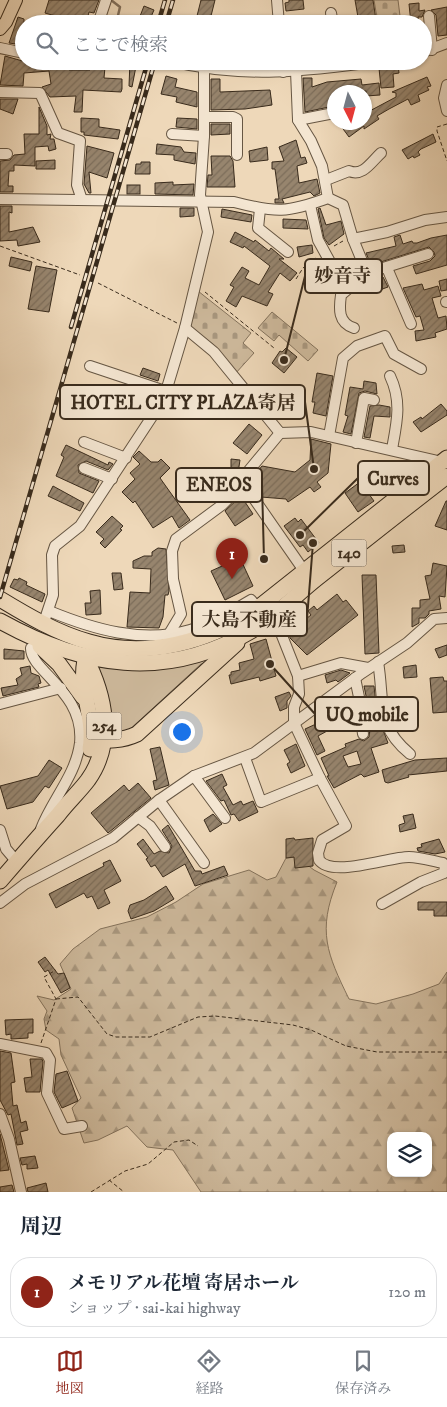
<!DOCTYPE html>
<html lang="ja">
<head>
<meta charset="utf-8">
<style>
  :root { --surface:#fff; --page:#f2f2f3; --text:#1f2937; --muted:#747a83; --line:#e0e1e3; --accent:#8f2418 }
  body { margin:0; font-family:"IM FELL DW Pica","Noto Serif JP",serif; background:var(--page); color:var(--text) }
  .controls { position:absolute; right:15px; bottom:15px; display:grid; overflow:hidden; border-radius:10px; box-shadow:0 1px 4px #0004 }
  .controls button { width:45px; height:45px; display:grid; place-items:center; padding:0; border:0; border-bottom:1px solid var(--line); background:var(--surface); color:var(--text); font:25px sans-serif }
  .compass { position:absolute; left:327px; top:85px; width:45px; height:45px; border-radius:50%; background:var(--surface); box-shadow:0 1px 4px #0004; rotate:174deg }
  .you { position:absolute; left:181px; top:731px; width:18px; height:18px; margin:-12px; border:4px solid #fff; border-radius:50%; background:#1a73e8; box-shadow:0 0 0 8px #1a73e833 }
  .badge { display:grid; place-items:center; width:32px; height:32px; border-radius:50%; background:var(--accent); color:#fff; font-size:16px; font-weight:700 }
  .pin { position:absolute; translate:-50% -41px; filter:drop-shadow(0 1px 2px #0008) }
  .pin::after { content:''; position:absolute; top:26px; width:18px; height:15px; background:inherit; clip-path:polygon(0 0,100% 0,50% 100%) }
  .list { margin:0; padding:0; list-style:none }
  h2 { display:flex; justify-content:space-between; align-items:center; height:65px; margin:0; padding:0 20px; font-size:21px }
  h2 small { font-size:16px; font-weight:400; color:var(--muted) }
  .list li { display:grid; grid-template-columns:32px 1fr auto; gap:15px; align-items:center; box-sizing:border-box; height:70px; margin:0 10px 10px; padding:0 10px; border:1px solid var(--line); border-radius:20px }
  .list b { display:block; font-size:19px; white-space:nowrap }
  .list p { margin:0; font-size:16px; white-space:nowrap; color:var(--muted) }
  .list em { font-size:16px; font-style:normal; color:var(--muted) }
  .icon { flex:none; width:28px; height:28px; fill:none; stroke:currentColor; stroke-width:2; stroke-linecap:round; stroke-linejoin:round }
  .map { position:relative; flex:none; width:447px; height:1192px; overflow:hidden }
  .search { position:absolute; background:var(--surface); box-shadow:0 1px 4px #0004; left:15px; right:15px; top:15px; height:55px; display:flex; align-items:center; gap:12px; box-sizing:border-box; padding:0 18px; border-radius:28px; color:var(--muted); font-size:19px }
  .sheet { height:145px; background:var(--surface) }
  nav { display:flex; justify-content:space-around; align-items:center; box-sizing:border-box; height:70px; border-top:1px solid var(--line); background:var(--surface); font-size:14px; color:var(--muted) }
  nav a { display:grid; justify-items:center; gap:2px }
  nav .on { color:var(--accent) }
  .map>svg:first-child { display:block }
  .grass { fill:#cfbb9e; stroke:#84735d }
  .forest { fill:url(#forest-firs); stroke:#84735d; fill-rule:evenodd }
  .cemetery { fill:url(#cemetery-stones); stroke:#84735d }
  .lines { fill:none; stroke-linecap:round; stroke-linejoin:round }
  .stream { stroke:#806f5a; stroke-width:2.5 }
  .building { fill:url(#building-hatch); stroke:#392b1c; fill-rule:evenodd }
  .minor-casing { stroke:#665643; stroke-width:12 }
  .major-casing { stroke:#392b1c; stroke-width:14 }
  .highway-casing { stroke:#392b1c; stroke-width:17 }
  .path { stroke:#392b1c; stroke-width:1; stroke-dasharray:4 2.5; stroke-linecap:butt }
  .minor { stroke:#f4e6d2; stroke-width:10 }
  .major { stroke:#eed8b9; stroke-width:12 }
  .highway { stroke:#eed8b9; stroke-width:15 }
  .rail-casing { stroke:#392b1c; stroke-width:4.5 }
  .rail { stroke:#f4e6d2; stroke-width:2.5; stroke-dasharray:8; stroke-linecap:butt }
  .labels { text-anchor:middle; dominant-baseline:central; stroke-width:4; stroke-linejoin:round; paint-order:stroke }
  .shield { fill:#f4e6d2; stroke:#716353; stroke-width:1 }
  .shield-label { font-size:16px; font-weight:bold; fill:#392b1c }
  .leader { fill:none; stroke:#392b1c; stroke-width:2 }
  .callout-dot { fill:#392b1c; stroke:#f4e6d2; stroke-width:2 }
  .callout { fill:#f4e6d2; stroke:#392b1c; stroke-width:2 }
  .callout-label { font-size:19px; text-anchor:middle; font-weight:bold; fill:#392b1c }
</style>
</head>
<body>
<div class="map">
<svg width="447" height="1192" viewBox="0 0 447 1192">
  <defs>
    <pattern id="forest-firs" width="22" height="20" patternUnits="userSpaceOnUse" patternTransform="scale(1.25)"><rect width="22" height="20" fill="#cfbb9e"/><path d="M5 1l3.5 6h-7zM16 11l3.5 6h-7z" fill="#a99880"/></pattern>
    <pattern id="cemetery-stones" width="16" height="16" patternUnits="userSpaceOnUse" patternTransform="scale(1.25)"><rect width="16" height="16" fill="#cfbb9e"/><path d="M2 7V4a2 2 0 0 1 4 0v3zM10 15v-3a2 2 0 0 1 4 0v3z" fill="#a99880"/></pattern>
    <pattern id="building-hatch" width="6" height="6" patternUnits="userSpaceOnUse" patternTransform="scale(1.25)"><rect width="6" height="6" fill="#97856e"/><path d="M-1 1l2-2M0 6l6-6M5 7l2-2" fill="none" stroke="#7c6d5a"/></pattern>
  </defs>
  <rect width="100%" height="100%" fill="#eed8b9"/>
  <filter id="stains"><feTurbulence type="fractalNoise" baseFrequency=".004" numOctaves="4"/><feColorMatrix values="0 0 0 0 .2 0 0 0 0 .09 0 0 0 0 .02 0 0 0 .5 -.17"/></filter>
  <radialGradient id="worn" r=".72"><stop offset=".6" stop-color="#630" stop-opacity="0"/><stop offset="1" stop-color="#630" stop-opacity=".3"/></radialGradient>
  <polygon class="grass" points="220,652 210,662 201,664 128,731 108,735 96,667 143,670"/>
  <path class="forest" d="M297 857 314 870 337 882C317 931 327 954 349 999L376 1004 413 994 439 984 447 972V1192H201L173 1150 147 1147 127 1126 98 1140 84 1143 72 1108 81 1098 61 1055 59 1039 46 1030 44 1019 47 1011 37 996 54 1000 71 989 60 964 73 949 100 929 147 917 176 902 203 884 249 870 267 880 276 877 286 858ZM391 1136H428V1173H391Z"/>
  <g class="cemetery">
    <polygon points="374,0 398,0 401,24 378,24"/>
    <polygon points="198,291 251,333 243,343 254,353 235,374 214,345 188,325"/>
    <polygon points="272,312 318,350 308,361 279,335 274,341 258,328"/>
  </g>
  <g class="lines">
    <polyline class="stream" points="111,0 120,7 116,24"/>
  </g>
  <g class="building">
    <polygon points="49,0 99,0 94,13 89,12 86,24 64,24 66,19 45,13"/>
    <polygon points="201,0 215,0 211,16 205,17 202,24 195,24"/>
    <polygon points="289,0 303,0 304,9 286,11 285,3 289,2"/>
    <polygon points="355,0 373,0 376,20 359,23"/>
    <polygon points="419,3 419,11 425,10 422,17 418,17 419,24 411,24 409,4"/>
    <polygon points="144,6 154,10 148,24 137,24"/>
    <polygon points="447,7 447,35 438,36 436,15 431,10"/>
    <polygon points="18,17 24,19 24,33 20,32 16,44 9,43"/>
    <polygon points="5,56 26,62 68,61 69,70 90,70 90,66 105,67 104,78 122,79 122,89 121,92 83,90 82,112 74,112 76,96 50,97 42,87 51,84 49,71 24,73 23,86 0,85"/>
    <polygon points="130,61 137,61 132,87 129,86"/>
    <polygon points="398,65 399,73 393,74 394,87 381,88 379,68"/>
    <polygon points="166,76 177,79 175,87 197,92 197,107 176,102 177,97 161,94"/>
    <polygon points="427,77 431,86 427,87 429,90 418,95 420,101 411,105 408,99 389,109 377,116 379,119 364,129 364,126 349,137 338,122 364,122 364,114 396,97 396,93 392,92"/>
    <polygon points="303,78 312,78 312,87 327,82 361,79 362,85 379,83 380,95 366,96 366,91 334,92 334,106 305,112"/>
    <polygon points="211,79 220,79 220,92 270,90 272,105 245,109 211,110"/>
    <polygon points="0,99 18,99 13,114 0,109"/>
    <polygon points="39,107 47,126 47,135 51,134 50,139 54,139 56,149 49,151 48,146 35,147 35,166 14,165 14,171 9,171 8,186 13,186 13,192 0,192 0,161 10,160 14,155 25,154 24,134 39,134"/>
    <polygon points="81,118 99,119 99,127 120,130 118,139 84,135 84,132 81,132"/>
    <polygon points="177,118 197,119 197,129 176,127"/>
    <polygon points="211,124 230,124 230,134 211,135"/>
    <polygon points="433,134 436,142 421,149 418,152 420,155 414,158 413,156 408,159 402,150"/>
    <polygon points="296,140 301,158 305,157 307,163 297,166 299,183 317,179 320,193 314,196 310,192 282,199 284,203 275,203 275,199 279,199 275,169 272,169 272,162 284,161 279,147"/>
    <polygon points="157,144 181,147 184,152 196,153 195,164 174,160 174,155 156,154"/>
    <polygon points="87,146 114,153 107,178 89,172 91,193 89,193 84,184"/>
    <polygon points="267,147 268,160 250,162 249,151"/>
    <polygon points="211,156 230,156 233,161 235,187 207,187 208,175 212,175"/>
    <polygon points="55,160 55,169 36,169 36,161"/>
    <polygon points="141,162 150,162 150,174 135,174 136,164 141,164"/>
    <polygon points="173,182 173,185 194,184 193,195 155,194 155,183"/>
    <rect x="127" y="185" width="13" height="9"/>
    <polygon points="0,206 12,206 12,213 9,212 9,232 33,227 40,242 18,246 17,240 0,241"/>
    <polygon points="180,208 194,208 194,216 180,217"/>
    <polygon points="320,208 326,225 341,221 344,234 329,245 324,238 318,209"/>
    <polygon points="222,209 252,215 251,222 221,217"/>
    <polygon points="283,219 306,220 308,229 283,228"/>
    <polygon points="235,232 254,242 255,240 269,251 271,248 284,259 279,259 297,273 290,281 280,273 268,292 273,294 267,306 242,296 236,307 226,301 234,287 230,285 242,267 249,271 245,278 259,285 270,266 244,246 243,248 230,242"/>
    <polygon points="400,235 403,244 412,241 413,243 417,243 431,238 447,235 447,265 416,274 413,266 430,261 435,256 434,252 429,247 371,265 366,253 396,246 394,237"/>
    <polygon points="312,245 313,253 299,257 297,247"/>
    <polygon points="11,257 32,262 30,271 9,266"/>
    <polygon points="36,266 57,270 49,312 28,309"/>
    <polygon points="383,277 388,287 374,292 370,282"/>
    <polygon points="447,279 447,290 441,291 439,281"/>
    <polygon points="422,284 424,290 438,286 441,296 432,298 438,318 446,316 447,329 435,333 436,337 416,341 415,331 424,330 420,316 416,317 403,288"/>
    <polygon points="286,348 297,357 284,373 272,363 280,351 282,352"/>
    <polygon points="143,368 160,374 158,381 140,375"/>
    <polygon points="317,373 333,376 326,416 313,413 315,402 312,402"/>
    <polygon points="364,381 376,383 377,394 365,391 359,393 351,434 343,432 348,416 345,415 350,387 363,389"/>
    <polygon points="105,385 114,388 114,385 154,400 147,412 116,400 108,400 108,402 100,399"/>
    <polygon points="441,404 447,411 447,415 421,432 413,422 421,417 422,419"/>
    <polygon points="379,405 390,407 390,417 374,416 370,438 364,437 370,406"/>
    <polygon points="249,424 262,435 247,454 233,443"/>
    <polygon points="311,439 331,444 328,473 317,482 321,487 314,492 310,487 288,502 286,499 261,497 261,491 251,479 262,466 295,472 310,460"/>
    <polygon points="66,445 108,465 109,462 113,464 108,470 86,461 78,465 79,473 99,481 93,493 56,476 64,457 61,455"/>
    <polygon points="139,451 151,462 158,462 161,459 170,468 160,478 190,520 179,528 172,516 153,528 135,501 133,503 122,492 135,479 130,473 140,464 133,457"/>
    <polygon points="231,459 240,460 238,473 231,473"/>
    <polygon points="360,482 374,501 358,512 345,493"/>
    <polygon points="53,486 84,503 80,511 48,496"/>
    <polygon points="241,496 253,514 235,526 225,511"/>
    <polygon points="446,501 447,501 447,530 435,526"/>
    <polygon points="112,516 123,526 120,529 122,530 105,548 100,543 104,539 96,532"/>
    <polygon points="295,518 298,522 301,519 319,543 308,552 303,545 300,547 284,526"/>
    <polygon points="404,545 405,552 393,553 392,546"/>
    <polygon points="158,548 166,549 169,591 168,595 165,595 163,617 159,628 127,627 130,592 150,593 151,569 133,568 133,561 144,556 152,556 152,552"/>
    <polygon points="240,558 253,586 225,600 211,571"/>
    <polygon points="433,563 447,566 445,597 439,596 441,609 429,611 429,614 425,618 419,618 419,623 412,627 412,608 420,608 420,600 430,599 425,576 431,575"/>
    <polygon points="112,573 121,573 123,589 114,590"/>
    <polygon points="362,575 376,575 379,653 365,654"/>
    <polygon points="19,578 27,582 26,585 45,594 42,602 10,587 14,579 18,580"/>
    <polygon points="100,590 101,614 86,615 85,603 91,603 90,591"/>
    <polygon points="337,594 343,602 346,600 358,615 307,655 290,638 289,632 311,615 308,611 314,606 317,610"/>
    <polygon points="266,639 276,676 260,681 259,677 231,684 229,675 231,675 231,672 240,670 239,663 254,659 250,644"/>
    <polygon points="447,645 447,655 439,658 435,649"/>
    <polygon points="4,649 24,651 24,659 4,659"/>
    <polygon points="416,665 417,677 404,678 403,667"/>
    <polygon points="30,666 31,673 39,676 41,683 38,684 39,687 3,696 1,688 18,685 16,679 22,675 20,668"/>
    <polygon points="341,670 350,673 338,682 336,680 327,683 325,675"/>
    <polygon points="443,677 444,681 447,681 447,712 433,713 430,678"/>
    <path d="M364 686H374L377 714 388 743 371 748 379 772 364 777 361 774 334 788 327 776H329L321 758 346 747 345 744 359 739 364 741 369 737 371 720ZM357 751 361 764 348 767 343 756Z"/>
    <polygon points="289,692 291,696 287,701 287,708 280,711 275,697"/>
    <polygon points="354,706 357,720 348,723 347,720 318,736 325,751 317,755 305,729 316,724 317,726"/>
    <polygon points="296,744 305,766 291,773 287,764 290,762 284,750"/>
    <polygon points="160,747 169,785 155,790 153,781 157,780 150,749"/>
    <polygon points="447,758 447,771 408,775 409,777 388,783 385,782 382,770 415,760"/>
    <polygon points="49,760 62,768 49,788 45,786 33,802 7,809 0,786 38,776"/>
    <polygon points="222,774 227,785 223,787 233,805 241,801 243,805 253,801 258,812 239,821 234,814 231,815 224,800 221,801 206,781"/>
    <polygon points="138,783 151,798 108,833 91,813 124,785 129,791"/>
    <polygon points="213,814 222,824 210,832 204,820"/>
    <polygon points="413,814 416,828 400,832 399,825 405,823 403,816"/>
    <polygon points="168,825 195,871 201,871 202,874 224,866 228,875 195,886 185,864 163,877 155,865 151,867 146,859 148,858 137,844 143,839 154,854 160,851 169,853 172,846 162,830"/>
    <polygon points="294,838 295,840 313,838 313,866 295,868 294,857 286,858 286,839"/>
    <polygon points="439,839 445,852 435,854 418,851 417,848 422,847 421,844"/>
    <polygon points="110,860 121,881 104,890 110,903 98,909 92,896 87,898 84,893 56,908 49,894 104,866 103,863"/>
    <polygon points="166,886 174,899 154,911 131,919 128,911 130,905 144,900"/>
    <polygon points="418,902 447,902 447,916 434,916 434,910 418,910"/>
    <polygon points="45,957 58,974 64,973 70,988 61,993 48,970 45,972 38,962"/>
    <polygon points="33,1019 33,1033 28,1033 28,1038 11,1039 11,1034 6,1035 5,1020"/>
    <polygon points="0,1051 11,1053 15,1082 11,1083 13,1106 17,1105 21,1123 26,1121 28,1130 20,1132 23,1144 17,1145 11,1114 8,1115 0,1100"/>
    <polygon points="30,1059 42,1059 43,1062 40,1092 26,1092 24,1078 32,1077"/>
    <polygon points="67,1071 78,1101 62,1108 54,1092 56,1074"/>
    <polygon points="0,1134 9,1170 0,1171"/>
    <polygon points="35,1156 38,1168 27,1169 27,1164 22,1165 20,1158"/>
    <polygon points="46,1183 48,1192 28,1192 27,1188"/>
    <polygon points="12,1185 14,1192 0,1192 0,1187"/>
  </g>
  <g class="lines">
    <defs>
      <g id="minor">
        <polyline points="277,0 279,24"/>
        <polyline points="331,13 333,24"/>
        <polyline points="429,16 432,50"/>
        <polyline points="98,24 106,0"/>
        <polyline points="209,24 209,23"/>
        <polyline points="0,48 24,53"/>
        <polyline points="423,52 447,43"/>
        <path d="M170 61C244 79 307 71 381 61"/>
        <polyline points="282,61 283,72"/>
        <polyline points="296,71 298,120 311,141 322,166 328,198"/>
        <polyline points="447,85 444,98 447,111"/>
        <polyline points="0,92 40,93 58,133 80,141 77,185 82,200"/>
        <polyline points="204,117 233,117 237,119 237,155"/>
        <polyline points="298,120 334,113"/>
        <polyline points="172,134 204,136"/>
        <polyline points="0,154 7,154"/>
        <path d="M326 180 349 171C363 177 371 162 381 153"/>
        <path d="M0 199 234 202C276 213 287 213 328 198L343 205 353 239 387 232 425 220 447 217"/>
        <polyline points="310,205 318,240 335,271"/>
        <polyline points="260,209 258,228 288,252"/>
        <polyline points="353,239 367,273 428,254"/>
        <polyline points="387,268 411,324"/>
        <polyline points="446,302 447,302"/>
        <polyline points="185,328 214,352 280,433 311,432 446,463"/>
        <path d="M354 328C338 323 339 309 341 295L367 273"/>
        <polyline points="90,366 165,391"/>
        <path d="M390 376C402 401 397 422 392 449"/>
        <polyline points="329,436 343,358 357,346 385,336 394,354 421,369"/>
        <polyline points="84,442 126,458"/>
        <polyline points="356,443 364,398 374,400"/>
        <polyline points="84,468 112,479"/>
        <polyline points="241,480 307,575"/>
        <path d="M49 611C93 629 142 644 190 630 212 624 232 611 251 600L258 608"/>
        <path d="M273 613 298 676 299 694 294 707V723L320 778 346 826 322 840 318 853 319 860C332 878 388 857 409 857 420 857 432 861 443 863L445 866 444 873 421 882 382 904"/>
        <polyline points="45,619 53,595 52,555 55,546 80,526 159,406 167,388 185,328 208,232 200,195 204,136 204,61"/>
        <polyline points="169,634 181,614 173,579 172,551 176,539 222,505 236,491 241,480 280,433"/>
        <path d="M31 648C30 671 85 692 80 743 76 775 52 800 41 829"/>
        <path d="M378 662C385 702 375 725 410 754"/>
        <polyline points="298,676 341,663 368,668"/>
        <polyline points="355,678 364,721 362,726 363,734"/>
        <polyline points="0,704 61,688"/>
        <polyline points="245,758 261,802 320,778"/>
        <polyline points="194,776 225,818"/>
        <polyline points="159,800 204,863"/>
        <polyline points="138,817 150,826 165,847"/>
        <polyline points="0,830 6,849 17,862"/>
        <polyline points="0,903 25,884 113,838 159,800 194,776 254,753 362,673 407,643 434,619 447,618"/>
        <polyline points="0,1044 46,1053 50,1060 47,1093 64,1129 82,1126"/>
        <polyline points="0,1114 9,1139 21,1192"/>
      </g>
      <polyline id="major" points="0,29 6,22 16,0"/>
      <g id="highway">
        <path d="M0 599C28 616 57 633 89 642 147 659 209 642 258 608L447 458"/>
        <path d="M0 621C83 667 165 682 251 631 274 617 295 596 316 579 360 544 403 510 447 476"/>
        <polyline points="40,646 59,664 83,697"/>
        <path d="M86 656C77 688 96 717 90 749"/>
        <path d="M92 739C108 741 122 741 137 734L237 643"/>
        <path d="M0 881C19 859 38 837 58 815 67 803 79 792 88 780 115 742 105 695 85 657"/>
      </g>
    </defs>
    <use href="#minor" class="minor-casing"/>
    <use href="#major" class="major-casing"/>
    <use href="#highway" class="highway-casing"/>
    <g class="path">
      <polyline points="447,124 437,127 437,131 447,161"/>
      <polyline points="0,246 80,275"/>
      <polyline points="334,246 343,241"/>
      <polyline points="296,279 303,268 316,258"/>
      <polyline points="98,283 177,323"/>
      <polyline points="205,292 274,348"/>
      <polyline points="56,999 78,997 107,1034 116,1037 150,1037 198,1017 215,1016 293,1025 311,1030 346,1046 377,1052 447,1052"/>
      <polyline points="41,1043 56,999 44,977 56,970"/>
      <polyline points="109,1180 124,1192"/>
      <polyline points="91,1192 125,1171 148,1164 174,1142 189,1140 198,1146"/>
    </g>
    <use href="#minor" class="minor"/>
    <use href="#major" class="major"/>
    <use href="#highway" class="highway"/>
    <defs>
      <g id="rail">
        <polyline points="158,24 165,0"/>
        <polyline points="166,24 173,0"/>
        <polyline points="71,327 148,61"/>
        <polyline points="0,597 155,61"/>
      </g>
    </defs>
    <use href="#rail" class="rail-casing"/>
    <use href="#rail" class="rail"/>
  </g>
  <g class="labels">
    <g class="shield">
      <rect x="331.5" y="539.5" width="35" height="27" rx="4"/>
      <rect x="86.5" y="712.5" width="35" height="27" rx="4"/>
    </g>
    <g class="shield-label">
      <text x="349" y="553">140</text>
      <text x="104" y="726">254</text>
    </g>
  </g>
  <path class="leader" d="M284 360L305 276M314 469L305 402M300 535L358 478M264 559L262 485M313 543L307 619M270 664L315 714"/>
  <g class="callout-dot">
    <circle cx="284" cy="360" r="5"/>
    <circle cx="314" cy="469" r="5"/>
    <circle cx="300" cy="535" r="5"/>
    <circle cx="264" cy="559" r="5"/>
    <circle cx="313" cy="543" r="5"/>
    <circle cx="270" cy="664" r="5"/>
  </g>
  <g class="callout">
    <rect x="305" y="259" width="77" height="34" rx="5"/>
    <rect x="60" y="385" width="245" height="34" rx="5"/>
    <rect x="358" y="461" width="71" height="34" rx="5"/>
    <rect x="176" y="468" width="86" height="34" rx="5"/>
    <rect x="192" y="602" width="115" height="34" rx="5"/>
    <rect x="315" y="697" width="103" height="34" rx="5"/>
  </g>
  <g class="callout-label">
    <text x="343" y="282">妙音寺</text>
    <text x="183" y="409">HOTEL CITY PLAZA寄居</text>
    <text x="393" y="485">Curves</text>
    <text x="219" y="491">ENEOS</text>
    <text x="249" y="626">大島不動産</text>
    <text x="367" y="721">UQ mobile</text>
  </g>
  <rect width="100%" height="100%" filter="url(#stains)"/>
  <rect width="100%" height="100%" fill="url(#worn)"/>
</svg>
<div class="controls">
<button><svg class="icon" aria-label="layers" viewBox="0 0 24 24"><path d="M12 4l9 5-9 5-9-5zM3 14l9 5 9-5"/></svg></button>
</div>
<svg class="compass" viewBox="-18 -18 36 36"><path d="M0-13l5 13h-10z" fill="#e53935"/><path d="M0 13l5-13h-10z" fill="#747a83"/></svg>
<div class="you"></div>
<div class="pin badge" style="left:232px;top:579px">1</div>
<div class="search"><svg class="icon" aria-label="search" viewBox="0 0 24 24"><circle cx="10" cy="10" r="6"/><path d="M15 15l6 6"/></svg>ここで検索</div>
</div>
<section class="sheet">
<h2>周辺<small></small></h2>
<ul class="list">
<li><span class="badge">1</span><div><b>メモリアル花壇 寄居ホール</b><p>ショップ · sai-kai highway</p></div><em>120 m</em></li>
</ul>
</section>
<nav>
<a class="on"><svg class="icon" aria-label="map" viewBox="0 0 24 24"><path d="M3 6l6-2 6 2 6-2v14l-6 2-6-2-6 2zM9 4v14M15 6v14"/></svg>地図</a>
<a><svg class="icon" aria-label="directions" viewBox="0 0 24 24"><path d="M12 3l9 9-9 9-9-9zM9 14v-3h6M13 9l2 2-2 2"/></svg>経路</a>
<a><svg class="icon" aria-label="saved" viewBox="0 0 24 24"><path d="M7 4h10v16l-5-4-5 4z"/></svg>保存済み</a>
</nav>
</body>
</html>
